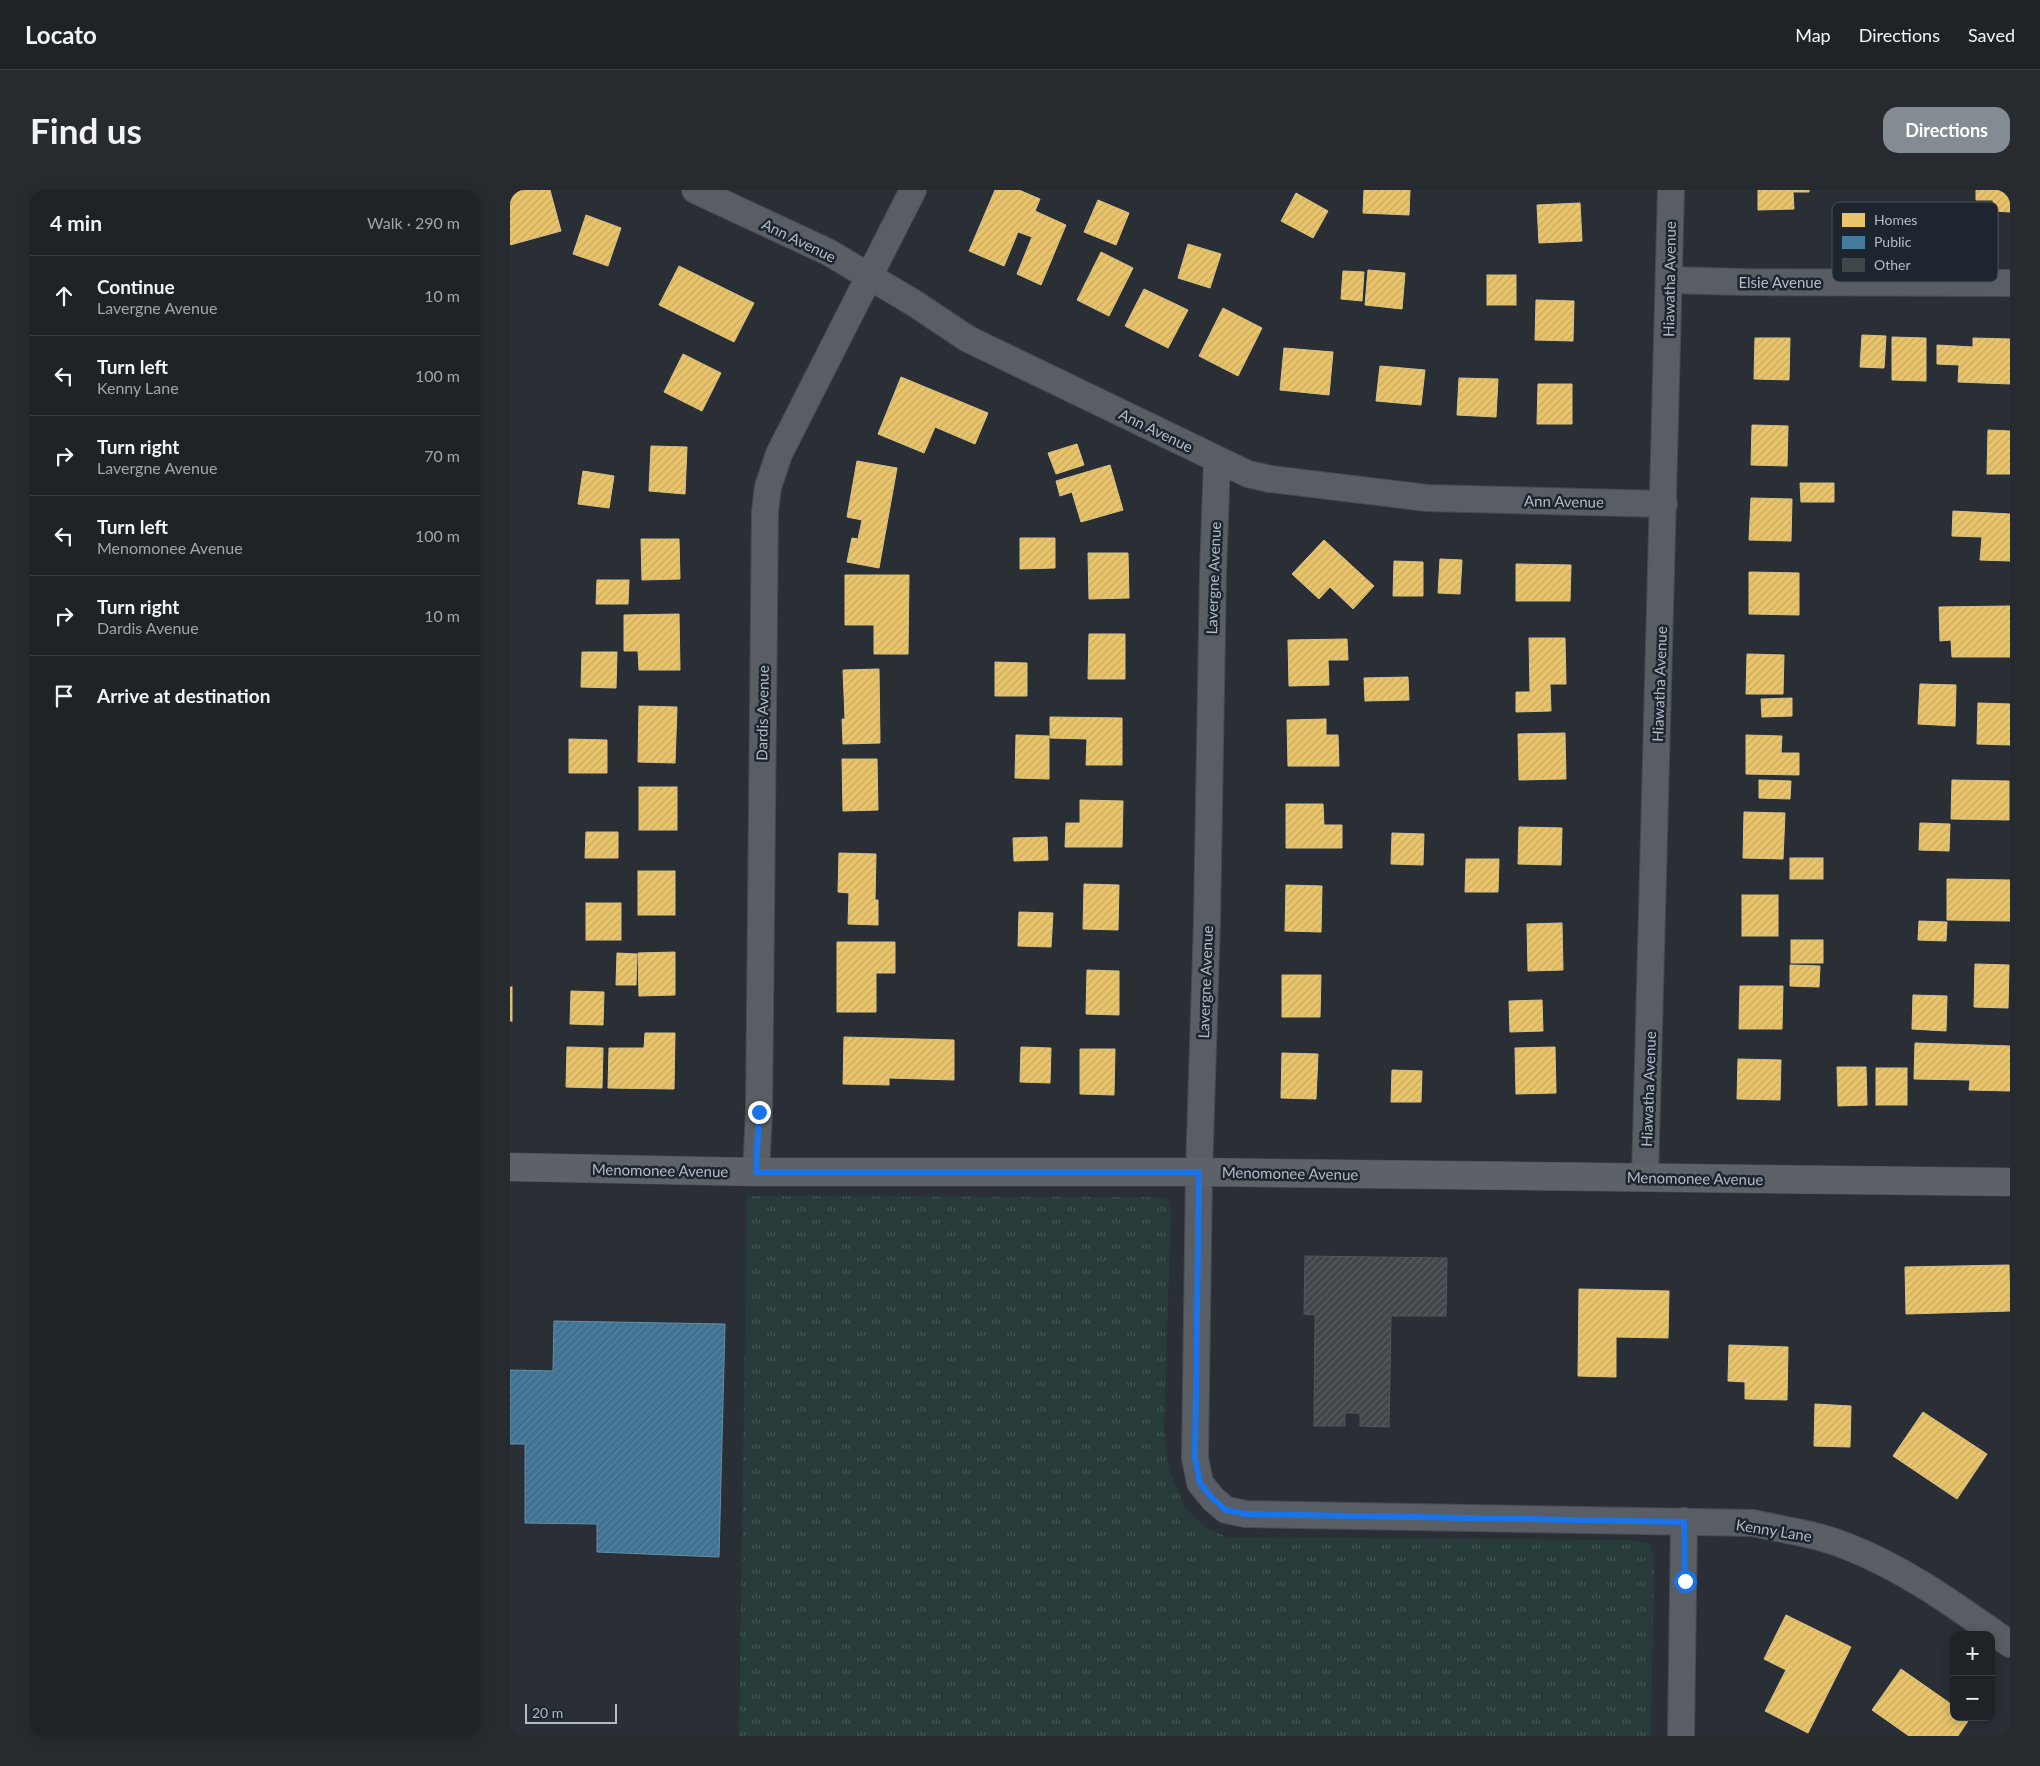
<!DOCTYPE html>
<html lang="en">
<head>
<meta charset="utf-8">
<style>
  :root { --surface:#1f2328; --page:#272b30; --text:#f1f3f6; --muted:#a1a4a8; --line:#3c4045; --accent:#838b93 }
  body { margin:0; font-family:Lato,sans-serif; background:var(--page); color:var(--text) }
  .controls { position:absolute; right:15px; bottom:15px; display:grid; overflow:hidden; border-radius:10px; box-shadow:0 2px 12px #0003 }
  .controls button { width:45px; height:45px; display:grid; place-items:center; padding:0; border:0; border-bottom:1px solid var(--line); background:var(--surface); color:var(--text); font:25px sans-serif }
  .scale { position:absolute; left:15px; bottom:12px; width:92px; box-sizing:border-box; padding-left:5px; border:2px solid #b3bcc6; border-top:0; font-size:14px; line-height:18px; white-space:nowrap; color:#b3bcc6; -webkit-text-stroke:4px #1d262f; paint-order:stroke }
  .stop { position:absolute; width:15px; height:15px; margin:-11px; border:4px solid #1a73e8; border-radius:50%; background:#fff }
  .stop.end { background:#1a73e8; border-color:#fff; box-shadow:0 1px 5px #0008 }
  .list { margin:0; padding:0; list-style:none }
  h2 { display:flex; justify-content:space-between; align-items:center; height:65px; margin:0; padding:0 20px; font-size:21px }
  h2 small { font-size:16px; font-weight:400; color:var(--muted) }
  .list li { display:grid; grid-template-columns:32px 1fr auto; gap:15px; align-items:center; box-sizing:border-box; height:80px; padding:0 20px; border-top:1px solid var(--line) }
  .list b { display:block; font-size:19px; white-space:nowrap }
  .list p { margin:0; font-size:16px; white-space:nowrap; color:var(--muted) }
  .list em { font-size:16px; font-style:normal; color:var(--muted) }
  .icon { flex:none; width:28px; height:28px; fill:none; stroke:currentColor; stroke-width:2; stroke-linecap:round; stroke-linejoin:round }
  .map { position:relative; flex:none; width:1500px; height:1546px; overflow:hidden; border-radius:15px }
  header { display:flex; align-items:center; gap:30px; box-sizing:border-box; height:70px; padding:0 25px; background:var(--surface); border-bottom:1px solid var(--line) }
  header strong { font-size:24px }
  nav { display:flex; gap:28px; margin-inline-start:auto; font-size:18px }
  .intro { display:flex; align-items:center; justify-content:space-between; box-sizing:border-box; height:120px; padding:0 30px }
  h1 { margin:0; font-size:35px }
  .button { padding:12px 22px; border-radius:15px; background:var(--accent); color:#fff; font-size:18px; font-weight:700 }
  main { display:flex; gap:30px; padding:0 30px }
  aside { flex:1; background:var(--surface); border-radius:15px; box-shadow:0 2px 12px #0003 }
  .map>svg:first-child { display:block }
  .grass { fill:url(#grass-tufts) }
  .homes { fill:url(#homes-hatch); stroke:#d9c286 }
  .public { fill:url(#public-hatch); stroke:#668ea9 }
  .building { fill:url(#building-hatch); stroke:#51565d }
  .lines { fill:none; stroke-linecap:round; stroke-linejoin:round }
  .street-casing { stroke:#474b50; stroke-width:28 }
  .secondary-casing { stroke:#474b50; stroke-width:29 }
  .street { stroke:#585e63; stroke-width:26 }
  .secondary { stroke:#5d6168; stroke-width:28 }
  .route { stroke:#1a73e8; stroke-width:6 }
  .labels { text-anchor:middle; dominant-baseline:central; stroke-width:5; stroke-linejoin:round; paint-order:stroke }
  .street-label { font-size:15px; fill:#b3bcc6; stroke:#1d262f }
  .key { fill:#1d262f; stroke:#4a535c; stroke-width:1 }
  .key-label { font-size:14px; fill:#b3bcc6 }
</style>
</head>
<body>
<header>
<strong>Locato</strong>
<nav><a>Map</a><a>Directions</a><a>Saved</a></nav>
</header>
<div class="intro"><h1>Find us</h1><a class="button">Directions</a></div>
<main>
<aside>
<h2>4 min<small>Walk · 290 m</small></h2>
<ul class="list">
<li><svg class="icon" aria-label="ahead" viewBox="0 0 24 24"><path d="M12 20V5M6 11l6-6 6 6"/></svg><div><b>Continue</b><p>Lavergne Avenue</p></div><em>10 m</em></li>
<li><svg class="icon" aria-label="left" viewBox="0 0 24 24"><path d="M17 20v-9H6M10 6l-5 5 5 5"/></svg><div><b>Turn left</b><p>Kenny Lane</p></div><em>100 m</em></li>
<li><svg class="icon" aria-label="right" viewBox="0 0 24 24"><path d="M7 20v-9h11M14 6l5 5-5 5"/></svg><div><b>Turn right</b><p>Lavergne Avenue</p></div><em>70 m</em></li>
<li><svg class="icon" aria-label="left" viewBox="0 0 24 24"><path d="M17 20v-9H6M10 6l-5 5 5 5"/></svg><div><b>Turn left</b><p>Menomonee Avenue</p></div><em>100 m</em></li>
<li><svg class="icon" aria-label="right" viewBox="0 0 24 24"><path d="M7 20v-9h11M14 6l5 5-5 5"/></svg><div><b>Turn right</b><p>Dardis Avenue</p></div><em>10 m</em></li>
<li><svg class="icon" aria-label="arrive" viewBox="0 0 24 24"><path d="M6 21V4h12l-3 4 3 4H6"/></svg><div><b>Arrive at destination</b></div></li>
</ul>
</aside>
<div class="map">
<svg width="1500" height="1546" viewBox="0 0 1500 1546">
  <defs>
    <pattern id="grass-tufts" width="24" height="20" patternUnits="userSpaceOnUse" patternTransform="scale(1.25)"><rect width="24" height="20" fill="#273b3b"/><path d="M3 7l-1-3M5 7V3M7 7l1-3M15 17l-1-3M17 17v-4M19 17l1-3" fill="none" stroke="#445556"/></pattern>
    <pattern id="homes-hatch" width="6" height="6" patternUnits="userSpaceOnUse" patternTransform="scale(1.25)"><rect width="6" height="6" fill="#e9c46a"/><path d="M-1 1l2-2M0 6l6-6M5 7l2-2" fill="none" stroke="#c5a861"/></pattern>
    <pattern id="public-hatch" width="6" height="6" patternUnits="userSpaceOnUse" patternTransform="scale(1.25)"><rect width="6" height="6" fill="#457b9d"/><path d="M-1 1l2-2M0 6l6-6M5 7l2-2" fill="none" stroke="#40647b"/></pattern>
    <pattern id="building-hatch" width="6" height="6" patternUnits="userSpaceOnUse" patternTransform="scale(1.25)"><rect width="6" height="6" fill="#41464b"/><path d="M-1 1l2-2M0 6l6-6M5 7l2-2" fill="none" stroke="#5a5f63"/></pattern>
  </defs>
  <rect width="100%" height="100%" fill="#292f35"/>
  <polygon class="grass" points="237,1006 642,1007 658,1010 661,1022 654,1239 659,1280 676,1319 698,1339 717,1347 1123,1350 1140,1354 1144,1370 1141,1546 229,1546"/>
  <g class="homes">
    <polygon points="11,0 40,0 51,41 0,55 0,3"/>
    <polygon points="485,0 509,0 530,9 525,21 556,35 531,95 507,84 522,47 508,42 494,76 459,61"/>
    <polygon points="854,0 900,0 899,25 853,23"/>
    <polygon points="1248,0 1299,0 1299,2 1283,2 1284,19 1248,20"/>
    <polygon points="1466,0 1500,0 1500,22 1483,21 1483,10 1466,10"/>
    <polygon points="786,3 818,21 803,48 771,31"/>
    <polygon points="588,10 619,23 606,55 574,42"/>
    <polygon points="1070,13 1072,51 1029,53 1027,15"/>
    <polygon points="76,25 111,38 98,76 63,64"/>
    <polygon points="678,54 711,64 700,98 668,88"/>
    <polygon points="591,62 623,78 599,126 567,110"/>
    <polygon points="169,76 244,113 224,152 149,115"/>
    <polygon points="858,80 895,83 892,119 855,115"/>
    <polygon points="833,81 854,82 852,111 831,109"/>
    <rect x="977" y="85" width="29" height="30"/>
    <polygon points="634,99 678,120 658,158 615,136"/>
    <polygon points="1026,110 1064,111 1063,151 1025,150"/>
    <polygon points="713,118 752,138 728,186 689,166"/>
    <polygon points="1352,145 1376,146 1374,178 1350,177"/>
    <polygon points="1382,147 1416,148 1416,191 1382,190"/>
    <polygon points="1245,148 1280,148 1279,190 1244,189"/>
    <polygon points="1463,148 1500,149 1500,194 1448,192 1449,175 1427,174 1427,155 1463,157"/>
    <polygon points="774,158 823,162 819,205 770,200"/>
    <polygon points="173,164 211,183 192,221 154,202"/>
    <polygon points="870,176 915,180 911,215 866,211"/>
    <polygon points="391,187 478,223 465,254 425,237 414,263 368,244"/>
    <polygon points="949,188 988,189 986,227 947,225"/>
    <polygon points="1028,194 1062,194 1062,234 1027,234"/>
    <polygon points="1242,235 1278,236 1277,276 1241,275"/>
    <polygon points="1478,240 1500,241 1500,284 1477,284"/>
    <polygon points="567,254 574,275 546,284 538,263"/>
    <polygon points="141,256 177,257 175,304 139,301"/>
    <polygon points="347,271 387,278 369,378 337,372 342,348 348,349 352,330 337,327"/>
    <polygon points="600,275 613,320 571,332 562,302 550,306 546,291"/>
    <polygon points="73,281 104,286 99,318 68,314"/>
    <polygon points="1290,293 1324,293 1324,312 1291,312"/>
    <polygon points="1241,308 1282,309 1281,351 1239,350"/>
    <polygon points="1443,321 1500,324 1500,371 1470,370 1472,347 1442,346"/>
    <polygon points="510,348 545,348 545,378 510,379"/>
    <polygon points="131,349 169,349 170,389 132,390"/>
    <polygon points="814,350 864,396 843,419 820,397 809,409 782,384"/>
    <polygon points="578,363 618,363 619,408 579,409"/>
    <polygon points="930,369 952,370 950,404 928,403"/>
    <polygon points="884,371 913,372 913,406 883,406"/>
    <polygon points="1006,374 1061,375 1060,411 1006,411"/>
    <polygon points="1239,382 1289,383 1289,425 1239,424"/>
    <polygon points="335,385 399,385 398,464 364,464 364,435 335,435"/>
    <polygon points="87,390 119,390 118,414 86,414"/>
    <polygon points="1500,416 1500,467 1442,467 1441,450 1430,451 1429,417"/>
    <polygon points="169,424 170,480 129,480 128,461 114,461 114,425"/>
    <polygon points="579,444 615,444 615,489 578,489"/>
    <polygon points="1019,448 1055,448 1056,494 1040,494 1041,521 1006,522 1006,502 1020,502"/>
    <polygon points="837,449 838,470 818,470 819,495 779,496 778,450"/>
    <polygon points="72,462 107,462 106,498 71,497"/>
    <polygon points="1237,464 1274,465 1273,504 1236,504"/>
    <polygon points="485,472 517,473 517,506 485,506"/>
    <polygon points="369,479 370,553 333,554 332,529 335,529 333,480"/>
    <polygon points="898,487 899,510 855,511 854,488"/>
    <polygon points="1410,494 1446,495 1445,536 1408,534"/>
    <polygon points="1282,508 1282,526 1252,527 1251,509"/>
    <polygon points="1468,513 1500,514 1500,555 1467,554"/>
    <polygon points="129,516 167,517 165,573 128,572"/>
    <polygon points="540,527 612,528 612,575 576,575 577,549 540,548"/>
    <polygon points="816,529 816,545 828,545 829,576 778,576 777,530"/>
    <polygon points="1055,543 1056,589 1009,590 1008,544"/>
    <polygon points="506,545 539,546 539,589 505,588"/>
    <polygon points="1236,545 1272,546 1271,563 1289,563 1289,585 1236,584"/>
    <polygon points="59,549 97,550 97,583 59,583"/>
    <polygon points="332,569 367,569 368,620 333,621"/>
    <polygon points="1249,590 1281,591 1280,609 1249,608"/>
    <polygon points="1442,590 1499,591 1499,630 1441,629"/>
    <rect x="129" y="597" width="38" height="43"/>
    <polygon points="570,610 613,611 612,657 555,657 556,633 570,633"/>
    <polygon points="776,614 813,614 814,635 832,635 832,658 776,658"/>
    <polygon points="1234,622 1275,623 1273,669 1233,668"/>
    <polygon points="1410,633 1440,634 1439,661 1409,660"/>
    <polygon points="1009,637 1052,638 1051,675 1008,674"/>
    <polygon points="76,642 108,642 108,668 75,668"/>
    <polygon points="882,643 914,644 913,675 881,674"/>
    <polygon points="537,647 538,670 504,671 503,648"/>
    <polygon points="329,663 366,664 365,710 368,710 368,735 338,734 339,703 328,702"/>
    <rect x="1280" y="668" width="33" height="21"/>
    <polygon points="956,669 989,669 988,702 955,702"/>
    <rect x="128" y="681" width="37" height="44"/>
    <polygon points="1437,689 1500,690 1500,731 1437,730"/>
    <polygon points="574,694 609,695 608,740 573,739"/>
    <polygon points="776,695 812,696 811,742 775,741"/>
    <rect x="1232" y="705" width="36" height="41"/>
    <rect x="76" y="713" width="35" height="37"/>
    <polygon points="509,722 543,723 541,757 508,756"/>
    <polygon points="1409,731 1437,732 1436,751 1408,750"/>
    <polygon points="1052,733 1053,780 1018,781 1017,734"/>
    <rect x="1281" y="750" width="32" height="23"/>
    <polygon points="327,752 385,752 385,783 366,783 366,822 327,822"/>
    <polygon points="165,762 165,805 129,806 128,763"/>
    <polygon points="107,763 127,764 126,795 106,795"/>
    <polygon points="1465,774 1499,775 1498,818 1464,817"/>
    <polygon points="1280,775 1310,776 1309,797 1280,796"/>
    <polygon points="577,780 609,781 609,825 576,824"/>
    <polygon points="772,785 811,785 810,827 772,827"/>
    <polygon points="1230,796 1273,796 1272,839 1229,839"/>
    <rect x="0" y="797" width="2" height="34"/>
    <polygon points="61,801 94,802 93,835 60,834"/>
    <polygon points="1403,805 1437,806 1436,841 1402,839"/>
    <polygon points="1032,810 1033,841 1000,842 999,811"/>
    <polygon points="135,843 165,843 164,899 98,898 99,858 134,858"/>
    <polygon points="334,847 444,850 444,890 379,888 379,895 333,894"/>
    <polygon points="1405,853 1500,856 1500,901 1459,900 1460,890 1404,889"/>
    <polygon points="57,857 93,858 92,898 56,897"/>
    <polygon points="511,857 541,858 540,893 510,892"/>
    <polygon points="1045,857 1046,903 1006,904 1005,858"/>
    <polygon points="570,859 605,859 604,905 570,904"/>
    <polygon points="772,863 808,864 806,909 771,908"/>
    <polygon points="1228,869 1271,870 1270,910 1227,909"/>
    <polygon points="1327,877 1356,877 1357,915 1328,916"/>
    <rect x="1366" y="878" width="31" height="37"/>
    <polygon points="882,880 912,881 911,912 881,912"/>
    <polygon points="1499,1075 1500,1121 1396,1124 1395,1077"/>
    <polygon points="1069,1099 1159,1101 1158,1148 1106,1147 1106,1187 1068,1186"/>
    <polygon points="1219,1155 1278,1157 1277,1210 1235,1209 1235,1192 1218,1191"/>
    <polygon points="1305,1214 1341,1216 1340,1257 1304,1256"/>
    <polygon points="1413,1222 1477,1264 1447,1309 1383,1266"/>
    <polygon points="1276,1425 1341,1457 1298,1543 1255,1521 1276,1480 1254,1469"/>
    <polygon points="1391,1479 1444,1516 1444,1527 1460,1528 1448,1546 1399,1546 1362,1520"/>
  </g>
  <polygon class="public" points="44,1131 215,1134 209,1367 87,1362 87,1334 15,1333 15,1254 0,1254 0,1180 43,1181"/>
  <polygon class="building" points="795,1066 937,1068 936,1126 881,1126 879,1237 850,1236 850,1223 835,1223 835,1236 804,1236 805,1125 794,1124"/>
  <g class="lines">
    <defs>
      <g id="street">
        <polyline points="185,0 318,62 404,113 458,149 738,284 760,289 917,308 1154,314"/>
        <polyline points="1159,90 1234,92 1500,93"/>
        <path d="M707 270 703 383 697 731 689 982 685 1268 690 1293 703 1309 716 1320 736 1324 1243 1333C1274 1340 1307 1344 1336 1356 1396 1379 1447 1417 1500 1454"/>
        <polyline points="246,982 249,922 255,321 258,297 269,264 403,0"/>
        <polyline points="1135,988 1161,0"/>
        <polyline points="1171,1546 1174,1331"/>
      </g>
      <polyline id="secondary" points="0,977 246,982 689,982 1500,992"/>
    </defs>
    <use href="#street" class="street-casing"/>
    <use href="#secondary" class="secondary-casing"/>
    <use href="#street" class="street"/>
    <use href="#secondary" class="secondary"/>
  </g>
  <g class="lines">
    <polyline class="route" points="249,922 246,982 689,982 685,1268 690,1293 703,1309 716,1320 736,1324 1174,1332 1175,1391"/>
  </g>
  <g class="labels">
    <g class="street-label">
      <text transform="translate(289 50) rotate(26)">Ann Avenue</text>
      <text transform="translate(1159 89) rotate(-89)">Hiawatha Avenue</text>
      <text x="1270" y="92">Elsie Avenue</text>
      <text transform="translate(646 240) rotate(26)">Ann Avenue</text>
      <text transform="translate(1054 311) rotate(1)">Ann Avenue</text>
      <text transform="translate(703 388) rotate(-88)">Lavergne Avenue</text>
      <text transform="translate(1149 494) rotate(-88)">Hiawatha Avenue</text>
      <text transform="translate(252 523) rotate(-89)">Dardis Avenue</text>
      <text transform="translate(695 792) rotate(-88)">Lavergne Avenue</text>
      <text transform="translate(1138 899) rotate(-88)">Hiawatha Avenue</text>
      <text transform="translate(150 980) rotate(1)">Menomonee Avenue</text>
      <text transform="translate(780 983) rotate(1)">Menomonee Avenue</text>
      <text transform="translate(1185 988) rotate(1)">Menomonee Avenue</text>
      <text transform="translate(1264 1340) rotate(9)">Kenny Lane</text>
    </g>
  </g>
  <rect x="1322" y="12" width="166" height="80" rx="8" class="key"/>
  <rect x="1332" y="23" width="23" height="14" fill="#e9c46a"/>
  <rect x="1332" y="46" width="23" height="13" fill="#457b9d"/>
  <rect x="1332" y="68" width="23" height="14" fill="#41464b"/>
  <g class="key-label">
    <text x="1364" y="35">Homes</text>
    <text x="1364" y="57">Public</text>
    <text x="1364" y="80">Other</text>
  </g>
</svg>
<div class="controls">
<button>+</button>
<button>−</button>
</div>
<div class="scale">20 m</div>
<div class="stop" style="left:1175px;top:1391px"></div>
<div class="stop end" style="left:249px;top:922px"></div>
</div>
</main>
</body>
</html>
